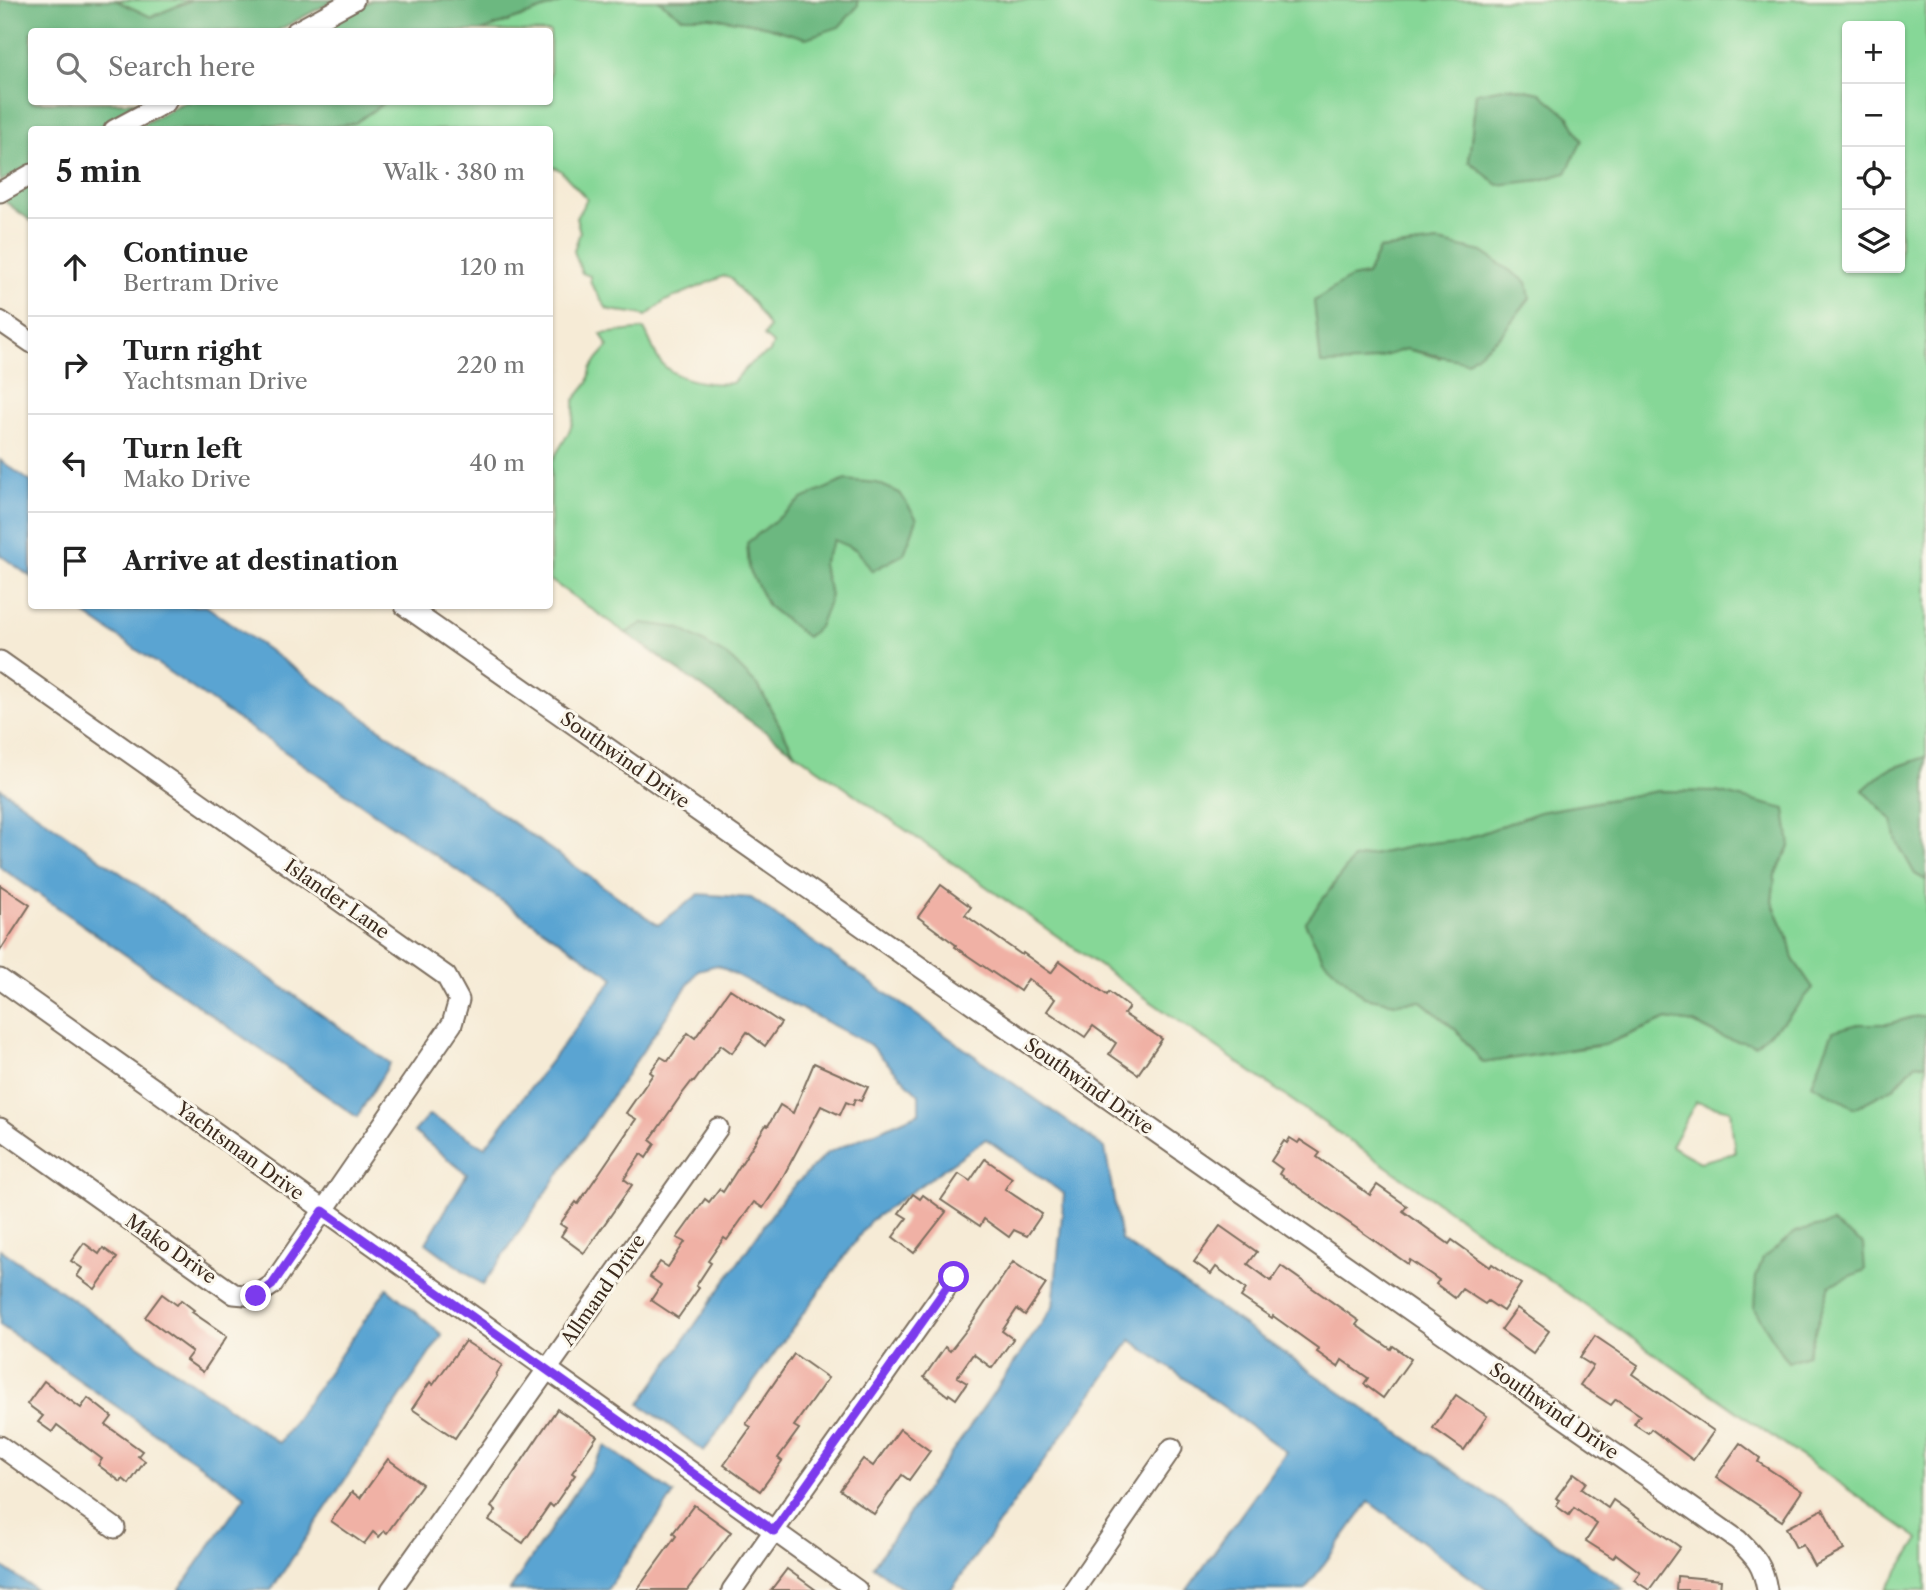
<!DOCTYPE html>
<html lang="en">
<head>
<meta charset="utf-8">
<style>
  :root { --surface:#fff; --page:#f6f6f6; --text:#222; --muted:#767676; --line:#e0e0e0 }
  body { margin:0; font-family:"Libre Caslon Text",serif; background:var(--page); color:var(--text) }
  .controls { position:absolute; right:21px; top:21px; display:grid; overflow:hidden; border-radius:7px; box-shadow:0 2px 5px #0004 }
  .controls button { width:63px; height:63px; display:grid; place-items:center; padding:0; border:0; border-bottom:2px solid var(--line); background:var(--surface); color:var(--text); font:35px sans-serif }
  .stop { position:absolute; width:21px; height:21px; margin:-16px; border:5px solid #7c3aed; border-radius:50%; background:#fff }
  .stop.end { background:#7c3aed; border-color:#fff; box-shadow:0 2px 7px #0008 }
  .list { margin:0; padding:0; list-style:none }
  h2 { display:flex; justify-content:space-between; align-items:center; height:91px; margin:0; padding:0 28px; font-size:30px }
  h2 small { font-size:23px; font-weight:400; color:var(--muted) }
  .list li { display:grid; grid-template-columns:46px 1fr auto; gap:21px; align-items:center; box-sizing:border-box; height:98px; padding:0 28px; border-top:2px solid var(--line) }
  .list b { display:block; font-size:26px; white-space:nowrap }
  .list p { margin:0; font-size:23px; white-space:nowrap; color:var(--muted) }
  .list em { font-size:23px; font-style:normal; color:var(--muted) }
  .icon { flex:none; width:38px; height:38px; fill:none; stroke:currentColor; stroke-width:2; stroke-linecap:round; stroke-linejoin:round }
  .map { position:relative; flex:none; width:1926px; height:1590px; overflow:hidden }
  .search { position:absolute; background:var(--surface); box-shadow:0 2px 5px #0004; left:28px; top:28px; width:525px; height:77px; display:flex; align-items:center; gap:18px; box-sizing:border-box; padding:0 24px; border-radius:7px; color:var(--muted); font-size:26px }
  .panel { position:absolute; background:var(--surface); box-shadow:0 2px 5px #0004; left:28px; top:126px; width:525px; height:483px; border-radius:7px }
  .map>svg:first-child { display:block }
  .green { fill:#86d797; stroke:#60805a; stroke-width:2; fill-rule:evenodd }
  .forest { fill:#6cb880; stroke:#54714f; stroke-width:2 }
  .water { fill:#5aa4d2; stroke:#4a6778; stroke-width:2 }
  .building { fill:#f0b1a5 }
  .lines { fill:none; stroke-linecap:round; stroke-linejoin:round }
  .minor-casing { stroke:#7c6e5e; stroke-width:23 }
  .minor { stroke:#fff; stroke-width:19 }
  .route { stroke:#7c3aed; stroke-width:9 }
  .labels { text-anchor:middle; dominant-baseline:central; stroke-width:6; stroke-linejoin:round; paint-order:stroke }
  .street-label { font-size:19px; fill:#3b2a1e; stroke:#fbf7ec }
</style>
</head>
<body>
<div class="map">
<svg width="1926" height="1590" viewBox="0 0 1926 1590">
  <rect width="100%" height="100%" fill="#fbf7ec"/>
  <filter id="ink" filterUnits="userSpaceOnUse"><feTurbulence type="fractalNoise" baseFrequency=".0143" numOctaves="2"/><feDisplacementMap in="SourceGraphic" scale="14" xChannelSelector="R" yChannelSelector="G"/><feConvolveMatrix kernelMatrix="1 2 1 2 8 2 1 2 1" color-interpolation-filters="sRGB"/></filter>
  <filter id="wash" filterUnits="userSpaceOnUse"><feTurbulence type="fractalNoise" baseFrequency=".00686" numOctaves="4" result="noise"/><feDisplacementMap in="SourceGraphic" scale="28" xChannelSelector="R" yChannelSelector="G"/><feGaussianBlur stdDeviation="1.57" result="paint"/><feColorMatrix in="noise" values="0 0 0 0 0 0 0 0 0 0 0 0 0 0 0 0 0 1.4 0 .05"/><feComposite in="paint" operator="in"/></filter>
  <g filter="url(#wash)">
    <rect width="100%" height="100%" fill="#f6ebd6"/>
    <g class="green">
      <polygon points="115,0 192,0 151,17"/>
      <path d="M569 0H658L682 17H711L757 24 806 38 858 6V0H1926V757L1885 771 1863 790 1892 820 1897 842 1915 874 1926 880V1016L1913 1017 1888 1024H1858L1895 1087 1916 1063 1926 1065V1590H1886L1919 1539 794 752 759 687 643 623 626 633 550 580 551 464C563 438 576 432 574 400L588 383 591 369 598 358 608 347 601 334 644 329C650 339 653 350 659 360 674 381 709 385 732 383L752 362 770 352 773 344 764 336 769 327 753 303 736 286 731 278 724 276 665 301 646 316C633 311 620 313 607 309L591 284 590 276 582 273 574 251 580 232 576 218 587 199 560 170 552 166 550 161V130H319L355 123 385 102H550V32L481 31ZM1847 26H1900V268H1847ZM1510 87 1540 93 1469 161 1476 93ZM1439 242 1440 358 1406 349 1362 363 1350 278 1367 275 1379 249ZM845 480 857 550 834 540 822 565ZM1658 791 1717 792 1790 846 1775 875 1772 902 1788 937 1793 959 1813 988 1724 1038 1694 1023 1667 1019 1605 1045 1483 1063 1456 1030 1421 1001 1324 960 1305 923 1353 859 1423 844 1466 839 1540 812ZM1696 1102 1730 1110 1735 1153 1700 1162 1671 1146ZM1832 1223 1865 1269 1830 1284 1819 1315Z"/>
    </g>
    <g class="forest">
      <polygon points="0,0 115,0 151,17 192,0 335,0 277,31 32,32 32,102 147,102 95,129 32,130 31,164 0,182"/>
      <polygon points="372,0 569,0 481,31 314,32"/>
      <polygon points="658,0 858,0 858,6 839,27 806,38 757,24 711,17 682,17"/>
      <polygon points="1510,87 1540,93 1569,117 1582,141 1566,173 1541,180 1498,185 1469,161 1476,93"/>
      <polygon points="184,102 385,102 355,123 319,129 266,125 266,130 132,130"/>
      <polygon points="31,184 31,221 3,200"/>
      <polygon points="1439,242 1482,252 1527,282 1530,298 1500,336 1467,362 1406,349 1362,363 1321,364 1314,301 1350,278 1367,275 1379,249"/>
      <polygon points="845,480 877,483 900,493 917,519 904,554 872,571 857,550 834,540 822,565 831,596 819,627 807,637 768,606 749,569 747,543 802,499"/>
      <polygon points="643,623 679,628 729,657 759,687 794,752 626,633"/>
      <polygon points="1926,757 1926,880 1915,874 1897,842 1892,820 1863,790 1885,771"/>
      <polygon points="1658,791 1717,792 1785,809 1790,846 1775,875 1772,902 1788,937 1793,959 1813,988 1787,1018 1755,1045 1724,1038 1694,1023 1667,1019 1605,1044 1483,1063 1456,1030 1421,1001 1395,1003 1364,997 1324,960 1305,923 1353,859 1423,844 1466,839 1540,812"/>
      <polygon points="1926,1016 1926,1065 1916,1063 1895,1087 1855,1108 1812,1084 1833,1031 1858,1024 1888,1024 1913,1017"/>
      <polygon points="1832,1223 1863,1244 1865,1270 1830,1285 1807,1355 1788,1362 1754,1309 1756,1277 1763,1258 1796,1232"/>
    </g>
    <g class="water">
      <polygon points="0,460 31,482 31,577 0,555"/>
      <polygon points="73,606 206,606 658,925 699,894 751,898 1105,1148 1121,1240 1625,1590 1487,1590 1369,1502 1305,1590 1187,1590 1286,1452 1131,1340 951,1590 905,1590 873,1566 1053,1307 1064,1194 986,1139 870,1221 704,1451 640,1404 785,1195 827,1153 919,1113 919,1095 869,1044 717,965 698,970 483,1285 426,1243 467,1174 414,1132 429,1115 485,1147 614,978"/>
      <polygon points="0,788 390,1063 357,1117 0,867"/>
      <polygon points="0,1249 279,1443 387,1288 442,1335 271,1590 179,1590 245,1496 0,1325"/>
      <polygon points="606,1446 674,1494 607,1590 510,1590"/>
      <polygon points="0,1565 36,1590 0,1590"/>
    </g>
    <g id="blocks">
      <g class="building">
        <polygon points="0,885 30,905 0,951"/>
        <polygon points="941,885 971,907 965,915 1022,955 1023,953 1051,973 1060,961 1107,995 1109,992 1129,1007 1124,1014 1162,1039 1138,1074 1109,1054 1116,1043 1093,1026 1085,1037 1047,1011 1055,999 1028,979 1020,991 955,947 956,945 918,917"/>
        <polygon points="730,989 781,1023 765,1046 747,1032 732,1053 721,1045 694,1082 692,1081 682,1094 650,1140 655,1144 646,1158 641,1154 624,1179 632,1185 584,1253 561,1236 566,1228 560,1224 576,1202 578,1204 636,1119 626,1113 653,1074 650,1072 661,1057 668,1061 688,1033 695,1038"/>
        <polygon points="814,1063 868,1087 861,1101 855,1099 853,1105 846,1102 840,1115 821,1106 779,1184 763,1208 754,1202 727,1240 724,1238 708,1261 711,1263 696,1286 699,1288 678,1318 651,1300 661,1285 650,1277 660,1262 668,1267 685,1242 677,1238 685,1227 705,1199 709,1202 719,1189 723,1192 766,1125 768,1126 780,1105 793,1113"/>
        <polygon points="1290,1138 1298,1143 1300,1140 1320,1153 1317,1157 1370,1195 1377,1185 1407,1206 1403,1211 1449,1244 1452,1240 1490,1267 1492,1264 1521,1284 1503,1311 1488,1301 1485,1304 1462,1289 1455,1298 1436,1284 1439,1280 1410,1260 1408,1264 1279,1174 1282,1169 1271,1161 1284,1141 1287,1143"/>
        <polygon points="985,1159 1012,1178 1005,1189 1042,1214 1027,1236 1014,1230 1009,1237 984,1219 980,1226 941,1200 959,1174 970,1181"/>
        <polygon points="913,1194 920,1199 923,1195 946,1212 914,1253 893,1237 907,1218 899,1213"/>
        <polygon points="1220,1226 1257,1252 1248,1264 1271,1281 1281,1266 1359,1321 1356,1325 1391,1349 1393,1346 1411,1359 1383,1398 1364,1384 1368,1378 1342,1360 1338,1367 1317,1352 1319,1349 1273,1316 1272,1318 1241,1297 1246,1289 1216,1267 1211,1274 1194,1262"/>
        <polygon points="84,1243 99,1254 103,1248 117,1258 95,1289 77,1276 82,1268 71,1261"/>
        <polygon points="1013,1262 1046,1284 1025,1315 1017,1309 1002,1331 1013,1339 992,1368 973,1354 957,1377 967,1383 956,1399 949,1394 948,1396 924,1377 945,1347 950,1351 968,1328"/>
        <polygon points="162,1294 177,1305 181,1300 194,1310 192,1312 227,1336 203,1372 186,1360 192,1352 145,1317"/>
        <polygon points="1517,1308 1549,1331 1533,1353 1501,1330"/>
        <polygon points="1595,1336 1638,1365 1632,1374 1714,1431 1693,1460 1651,1429 1648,1433 1634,1424 1640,1415 1616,1399 1611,1405 1580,1385 1593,1366 1580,1358"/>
        <polygon points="465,1341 502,1365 496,1375 497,1376 455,1438 412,1409 430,1382 433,1385"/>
        <polygon points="794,1354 828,1378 794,1426 799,1429 778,1458 782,1461 760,1491 724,1465 751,1427 746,1424"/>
        <polygon points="44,1381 81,1408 88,1398 112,1417 106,1425 142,1451 138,1456 145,1461 129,1484 123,1479 121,1482 98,1465 102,1459 57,1425 52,1432 38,1422 43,1416 27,1404"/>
        <polygon points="1456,1395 1487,1416 1464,1450 1433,1428"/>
        <polygon points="557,1409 597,1436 572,1473 575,1475 553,1507 550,1504 523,1543 489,1520 496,1511 491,1507"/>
        <polygon points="900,1429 930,1451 909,1480 902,1475 874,1514 840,1490 863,1459 873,1466"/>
        <polygon points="1740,1443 1760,1458 1758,1462 1802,1491 1782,1521 1716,1477"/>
        <polygon points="388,1459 422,1484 387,1533 384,1531 379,1537 373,1532 364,1544 331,1521 352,1492 360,1498"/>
        <polygon points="1574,1473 1586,1482 1581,1489 1608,1508 1613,1500 1680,1547 1649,1590 1634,1580 1640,1572 1616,1554 1613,1558 1586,1541 1597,1524 1574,1508 1569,1515 1556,1506 1560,1500 1556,1498"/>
        <polygon points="694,1505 731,1532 687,1590 637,1590 676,1536 673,1533"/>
        <polygon points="1823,1509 1844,1550 1814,1566 1803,1545 1796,1548 1786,1528"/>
        <polygon points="787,1569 816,1590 771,1590"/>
        <polygon points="1677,1576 1721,1580 1720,1590 1676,1590"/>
      </g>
    </g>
  </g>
  <g filter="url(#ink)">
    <use href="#blocks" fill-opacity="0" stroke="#7c6e5e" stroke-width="2"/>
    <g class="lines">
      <defs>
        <g id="minor">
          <polyline points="295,32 354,0"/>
          <polyline points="114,130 166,102"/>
          <polyline points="0,192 32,174"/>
          <polyline points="0,321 32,343"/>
          <path d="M405 606 1738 1540C1756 1558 1763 1565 1767 1590"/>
          <polyline points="0,661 446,976 459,1000 452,1024 272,1285 256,1296 234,1294 0,1128"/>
          <polyline points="0,979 857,1590"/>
          <polyline points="0,1446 115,1528"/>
          <polyline points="391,1590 718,1128"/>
          <polyline points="732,1590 954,1277"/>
          <polyline points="1074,1590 1172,1448"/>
        </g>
      </defs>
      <use href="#minor" class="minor-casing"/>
      <use href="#minor" class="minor"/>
    </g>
  </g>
  <g class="lines" filter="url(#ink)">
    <polyline class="route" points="256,1296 272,1285 323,1211 774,1531 954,1277"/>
  </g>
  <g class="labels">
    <g class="street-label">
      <text transform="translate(625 760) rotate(35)">Southwind Drive</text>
      <text transform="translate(337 899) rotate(35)">Islander Lane</text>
      <text transform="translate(1089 1086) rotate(35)">Southwind Drive</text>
      <text transform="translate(240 1151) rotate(36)">Yachtsman Drive</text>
      <text transform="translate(171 1249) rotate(35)">Mako Drive</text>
      <text transform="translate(603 1290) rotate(-55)">Allmand Drive</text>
      <text transform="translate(1554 1411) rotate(35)">Southwind Drive</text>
    </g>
  </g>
</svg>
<div class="controls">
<button>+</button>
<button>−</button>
<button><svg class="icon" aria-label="locate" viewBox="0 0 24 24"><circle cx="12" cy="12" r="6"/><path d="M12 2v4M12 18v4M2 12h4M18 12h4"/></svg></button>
<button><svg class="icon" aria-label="layers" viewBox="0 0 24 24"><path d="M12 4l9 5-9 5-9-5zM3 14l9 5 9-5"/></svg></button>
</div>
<div class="stop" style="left:954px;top:1277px"></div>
<div class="stop end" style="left:256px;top:1296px"></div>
<div class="search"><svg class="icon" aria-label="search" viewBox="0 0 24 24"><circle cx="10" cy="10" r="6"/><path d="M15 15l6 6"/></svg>Search here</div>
<section class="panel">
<h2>5 min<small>Walk · 380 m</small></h2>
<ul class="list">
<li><svg class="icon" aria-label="ahead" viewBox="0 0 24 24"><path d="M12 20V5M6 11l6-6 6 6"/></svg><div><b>Continue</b><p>Bertram Drive</p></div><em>120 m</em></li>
<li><svg class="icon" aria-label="right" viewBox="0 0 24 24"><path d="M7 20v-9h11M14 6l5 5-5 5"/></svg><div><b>Turn right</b><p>Yachtsman Drive</p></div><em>220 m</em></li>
<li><svg class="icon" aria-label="left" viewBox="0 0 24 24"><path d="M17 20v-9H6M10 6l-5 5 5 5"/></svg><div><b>Turn left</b><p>Mako Drive</p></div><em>40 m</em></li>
<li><svg class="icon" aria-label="arrive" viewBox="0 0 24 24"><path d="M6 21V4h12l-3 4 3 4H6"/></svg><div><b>Arrive at destination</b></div></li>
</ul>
</section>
</div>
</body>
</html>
